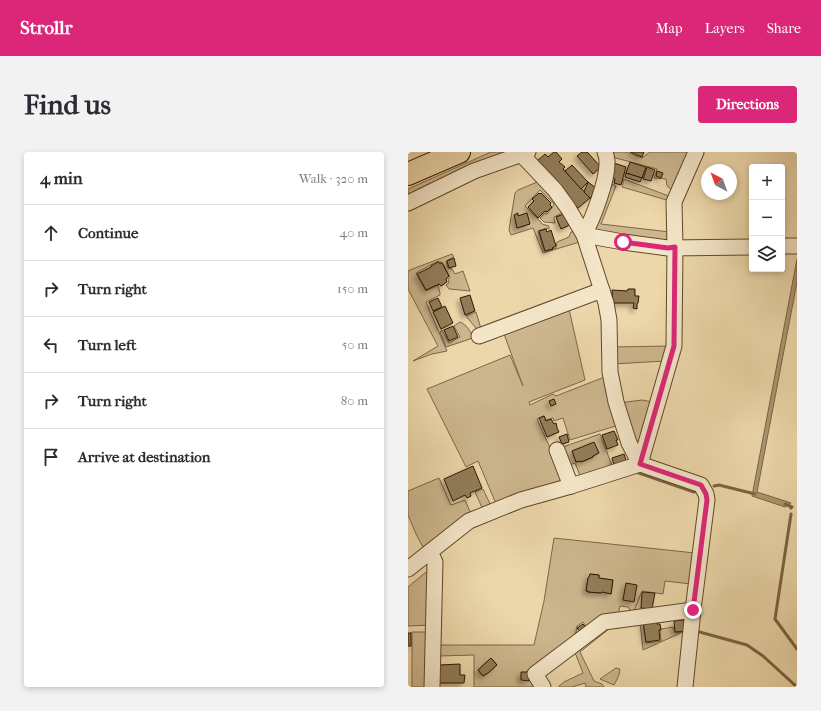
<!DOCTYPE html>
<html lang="en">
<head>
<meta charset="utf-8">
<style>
  :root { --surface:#fff; --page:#f2f2f3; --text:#2b2b33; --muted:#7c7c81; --line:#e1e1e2; --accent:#db2777 }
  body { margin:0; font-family:"IM FELL French Canon",serif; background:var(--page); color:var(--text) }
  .controls { position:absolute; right:12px; top:12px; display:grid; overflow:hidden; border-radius:4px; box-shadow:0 2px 6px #0003 }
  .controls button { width:36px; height:36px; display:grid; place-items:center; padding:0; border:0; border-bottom:1px solid var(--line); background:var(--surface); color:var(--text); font:20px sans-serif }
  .compass { position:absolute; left:293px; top:12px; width:36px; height:36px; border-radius:50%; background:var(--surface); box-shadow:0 2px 6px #0003; rotate:319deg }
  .stop { position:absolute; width:12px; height:12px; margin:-9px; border:3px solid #db2777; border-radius:50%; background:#fff }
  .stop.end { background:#db2777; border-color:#fff; box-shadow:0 1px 4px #0008 }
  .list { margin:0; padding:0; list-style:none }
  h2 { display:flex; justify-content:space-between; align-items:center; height:52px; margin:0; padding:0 16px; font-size:17px }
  h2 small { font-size:13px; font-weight:400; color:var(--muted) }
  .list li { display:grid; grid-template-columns:26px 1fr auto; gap:12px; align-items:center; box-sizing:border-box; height:56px; padding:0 16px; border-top:1px solid var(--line) }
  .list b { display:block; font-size:15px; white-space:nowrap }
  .list em { font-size:13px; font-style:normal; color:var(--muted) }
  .icon { flex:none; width:22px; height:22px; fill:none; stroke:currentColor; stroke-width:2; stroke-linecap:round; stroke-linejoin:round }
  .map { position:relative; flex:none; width:389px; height:535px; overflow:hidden; border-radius:4px }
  header { display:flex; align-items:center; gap:24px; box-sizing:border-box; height:56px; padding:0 20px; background:var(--accent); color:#fff }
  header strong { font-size:19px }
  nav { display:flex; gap:22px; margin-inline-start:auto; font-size:14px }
  .intro { display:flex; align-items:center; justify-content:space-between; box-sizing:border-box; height:96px; padding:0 24px }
  h1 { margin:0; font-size:28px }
  .button { padding:10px 18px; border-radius:4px; background:var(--accent); color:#fff; font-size:14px; font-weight:700 }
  main { display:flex; gap:24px; padding:0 24px }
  aside { flex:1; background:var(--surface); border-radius:4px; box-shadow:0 2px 6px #0003 }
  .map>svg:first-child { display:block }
  .green { fill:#ccb68d; stroke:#7e6646; fill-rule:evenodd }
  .water { fill:#ac9670; stroke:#7b6343 }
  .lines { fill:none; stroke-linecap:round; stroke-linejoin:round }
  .stream { stroke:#7b6343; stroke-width:3 }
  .building { fill:#927b58; stroke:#311700; filter:url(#shadow) }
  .minor-casing { stroke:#60472a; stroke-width:17 }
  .highway-casing { stroke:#311700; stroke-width:24 }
  .minor { stroke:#f3e5c8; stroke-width:15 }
  .highway { stroke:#ecd7aa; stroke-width:22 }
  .route { stroke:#db2777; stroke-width:5 }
</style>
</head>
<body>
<header>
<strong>Strollr</strong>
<nav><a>Map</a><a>Layers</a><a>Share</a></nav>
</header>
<div class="intro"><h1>Find us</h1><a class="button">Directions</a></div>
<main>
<aside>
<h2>4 min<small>Walk · 320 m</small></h2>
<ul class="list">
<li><svg class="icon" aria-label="ahead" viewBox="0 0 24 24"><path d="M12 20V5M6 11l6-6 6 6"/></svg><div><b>Continue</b></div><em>40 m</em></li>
<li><svg class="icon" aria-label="right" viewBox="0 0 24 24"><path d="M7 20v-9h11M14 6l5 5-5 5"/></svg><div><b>Turn right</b></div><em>150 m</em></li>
<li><svg class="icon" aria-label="left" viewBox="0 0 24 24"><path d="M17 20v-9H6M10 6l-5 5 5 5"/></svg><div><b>Turn left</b></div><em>50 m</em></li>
<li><svg class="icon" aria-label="right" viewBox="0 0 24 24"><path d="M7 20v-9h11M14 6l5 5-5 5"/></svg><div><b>Turn right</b></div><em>80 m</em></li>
<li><svg class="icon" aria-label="arrive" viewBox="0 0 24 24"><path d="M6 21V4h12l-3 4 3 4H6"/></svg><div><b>Arrive at destination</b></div></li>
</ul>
</aside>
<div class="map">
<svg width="389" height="535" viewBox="0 0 389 535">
  <defs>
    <filter id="shadow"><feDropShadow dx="-3.5" dy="3.5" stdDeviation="2" flood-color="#0004"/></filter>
  </defs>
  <rect width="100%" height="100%" fill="#ecd7aa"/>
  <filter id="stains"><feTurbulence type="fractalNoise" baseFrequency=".005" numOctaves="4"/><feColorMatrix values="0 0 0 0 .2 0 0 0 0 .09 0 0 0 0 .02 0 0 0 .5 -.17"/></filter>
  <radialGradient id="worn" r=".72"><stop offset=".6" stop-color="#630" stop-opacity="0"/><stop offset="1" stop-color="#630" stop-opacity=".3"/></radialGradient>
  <g class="green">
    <polygon points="83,0 111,0 0,47 0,37"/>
    <polygon points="202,0 218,0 234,6 242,0 284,0 267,40 259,34 258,27 246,26 249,17 204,5"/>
    <polygon points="216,27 263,45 262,49 214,35"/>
    <polygon points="134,28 158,59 146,65 147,71 136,70 132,66 137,61 139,62 144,56 146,52 132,38 117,54 132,69 134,72 141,74 141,77 140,77 139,76 130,79 136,99 148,96 149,90 161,85 163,80 170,78 175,89 135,101 125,76 103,83 101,78 107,41 110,38"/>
    <polygon points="200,30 208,34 193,72 262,80 259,92 187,81 186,76"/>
    <polygon points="44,102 46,105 38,109 40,116 44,117 47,122 55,119 62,139 41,137 38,133 41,131 40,127 42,125 34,110 31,110 30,109 8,121 18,139 30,133 32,141 32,143 18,150 39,199 24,202 5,209 30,194 0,137 0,119 7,116"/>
    <polygon points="161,157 177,228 121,250 122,253 145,242 148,244 199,224 211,273 162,288 155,266 146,269 145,266 138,268 136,264 129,267 158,331 89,354 70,309 58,315 19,237 102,203 115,234 96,182"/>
    <polygon points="68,160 74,180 71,180 58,164"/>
    <path d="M52 170C58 172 62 179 65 185L62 187 38 195 32 180 34 178 41 191 52 185 46 174Z"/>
    <polygon points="261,194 258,209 205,212 204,195"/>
    <polygon points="234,248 245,250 232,298 211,251"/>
    <path d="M192 282 205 316 173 326 167 311 159 314 152 296ZM186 291 191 301 185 304V305L174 310 173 309 168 310 165 299Z"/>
    <polygon points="31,326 43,353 57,348 64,364 17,399 8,382 0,363 0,339"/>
    <polygon points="75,337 84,356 76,360 67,340"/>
    <path d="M146 386 287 401 283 432 257 429 255 442 234 439 225 462 220 455 212 454 210 463 180 477 175 470 169 474 167 486 124 519 132 535H66V503L30 504V493H126L136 449ZM182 422 191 423V426L205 428 203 442 194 440 193 441 180 440V439H178L180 426 181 425ZM83 506 89 513 80 521 75 524 70 518Z"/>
    <polygon points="23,416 23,473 0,474 0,435"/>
    <polygon points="260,466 259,469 250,471 250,468 235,470 238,491 253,489 252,479 253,478 253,477 265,475 267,481 275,480 235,498 232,470"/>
    <polygon points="206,473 172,500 186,529 194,532 196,535 178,535 177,531 164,535 151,535 151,534 156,530 175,521 166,498 197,475"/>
    <polygon points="4,480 23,480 22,535 4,535"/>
    <polygon points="208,516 212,517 211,523 206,533 192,527"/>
  </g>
  <polygon class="water" points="389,107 389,130 349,340 383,351 377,355 344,344"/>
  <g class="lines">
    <g class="stream">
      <polyline points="226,321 228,320 286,340 289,339"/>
      <polyline points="306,334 311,333 347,342"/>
      <polyline points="377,352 384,355 383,356"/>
      <polyline points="383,362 367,467 389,497"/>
      <polyline points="288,479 339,493 355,504 389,535"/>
    </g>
  </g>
  <g class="building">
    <polygon points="146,0 148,0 154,7 151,10 157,15 155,17 182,46 170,56 127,11 137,2 140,5"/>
    <polygon points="174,0 179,0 193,15 185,22 169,4"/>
    <polygon points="222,0 236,0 234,5"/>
    <polygon points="222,10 238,15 234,26 218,21"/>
    <polygon points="206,11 218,15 213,33 206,31 207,27 202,25"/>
    <polygon points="164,13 180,30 173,37 157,19"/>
    <polygon points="239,15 247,18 243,29 235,27"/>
    <polygon points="249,19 255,21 253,26 248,24"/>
    <polygon points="218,21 234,26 232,30 217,25"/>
    <polygon points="180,30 188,36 185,44 182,46 176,40"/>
    <polygon points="131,41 132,42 133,41 143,51 142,53 144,55 139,60 137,59 130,66 120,55 126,49 124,47"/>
    <polygon points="110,61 110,64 119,61 122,72 109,76 106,63"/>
    <polygon points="158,61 164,72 153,77 148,65"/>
    <polygon points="138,77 139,80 143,78 148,94 144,96 145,97 137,99 131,79"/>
    <polygon points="46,106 48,114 41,116 39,109"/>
    <polygon points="30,110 31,111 34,111 41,124 38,127 39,130 33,134 31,132 18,138 9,122 23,115 23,114"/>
    <polygon points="220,137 227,137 227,144 231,144 230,151 229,152 229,157 225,156 226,151 205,151 204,138 219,139"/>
    <polygon points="62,143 67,159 57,163 52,146"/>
    <polygon points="30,146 34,155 25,159 21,150"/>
    <polygon points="37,154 45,171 33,177 25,160"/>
    <polygon points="45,174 50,185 41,189 36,178"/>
    <polygon points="146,247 148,252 143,254 141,249"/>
    <polygon points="136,264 138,269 143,267 146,272 148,271 149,275 149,276 151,280 139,285 131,266"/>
    <polygon points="206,279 210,288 208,288 210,293 199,297 194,283"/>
    <polygon points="159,282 161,290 154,292 151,285"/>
    <polygon points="186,290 191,301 185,304 185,305 173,310 173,309 168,310 164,299"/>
    <polygon points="216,302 219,312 207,316 204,306"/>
    <polygon points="65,314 74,336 62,341 63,344 59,346 57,343 45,349 36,327"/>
    <polygon points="182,422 191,423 191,426 205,428 203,442 194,440 193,441 180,440 180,439 178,439 180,426 181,425"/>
    <polygon points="218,431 229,433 226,450 215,448"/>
    <polygon points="234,440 247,441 244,457 233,456"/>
    <polygon points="248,468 249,472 252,472 253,478 251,478 252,488 238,490 235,470"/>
    <polygon points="276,468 277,479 267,480 266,469"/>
    <polygon points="175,472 179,477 174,481 169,476"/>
    <rect x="0" y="481" width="3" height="13"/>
    <polygon points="83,506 89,513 80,521 75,524 70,518"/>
    <polygon points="52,512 52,523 57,523 56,531 31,531 31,513"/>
    <polygon points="113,520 121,520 121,529 113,528"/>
  </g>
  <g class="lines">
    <defs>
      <g id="minor">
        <path d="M197 0C198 3 199 6 199 9 200 28 185 66 176 83L215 90 260 96 344 95"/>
        <polyline points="113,2 147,38 160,56 176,83 198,151 201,168 202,220 208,250 221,291 232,312"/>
        <polyline points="0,51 66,19 120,0"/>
        <polyline points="374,94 389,94"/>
        <polyline points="71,184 194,138"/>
        <polyline points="149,298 163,334"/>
        <polyline points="232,312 266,194 267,95 266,50 288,0"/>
        <polyline points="22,400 27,410 24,535"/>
        <polyline points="0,417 61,369 113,348 163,334 232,312 293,333 298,342 299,348 285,458 277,535"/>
        <polyline points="135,535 127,522 196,470 285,458"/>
      </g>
      <polyline id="highway" points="0,22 51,0"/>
    </defs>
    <use href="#minor" class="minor-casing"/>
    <use href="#highway" class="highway-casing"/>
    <use href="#minor" class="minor"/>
    <use href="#highway" class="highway"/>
  </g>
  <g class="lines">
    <polyline class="route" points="215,90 260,96 267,95 266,194 232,312 293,333 298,342 299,348 285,458"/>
  </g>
  <rect width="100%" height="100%" filter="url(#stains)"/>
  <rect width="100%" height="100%" fill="url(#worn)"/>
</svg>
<div class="controls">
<button>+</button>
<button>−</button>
<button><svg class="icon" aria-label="layers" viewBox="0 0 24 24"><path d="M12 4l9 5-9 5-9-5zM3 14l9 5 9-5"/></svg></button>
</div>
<svg class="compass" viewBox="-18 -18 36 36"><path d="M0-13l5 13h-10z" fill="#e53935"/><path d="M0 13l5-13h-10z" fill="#7c7c81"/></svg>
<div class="stop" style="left:215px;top:90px"></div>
<div class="stop end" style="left:285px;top:458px"></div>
</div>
</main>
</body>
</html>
